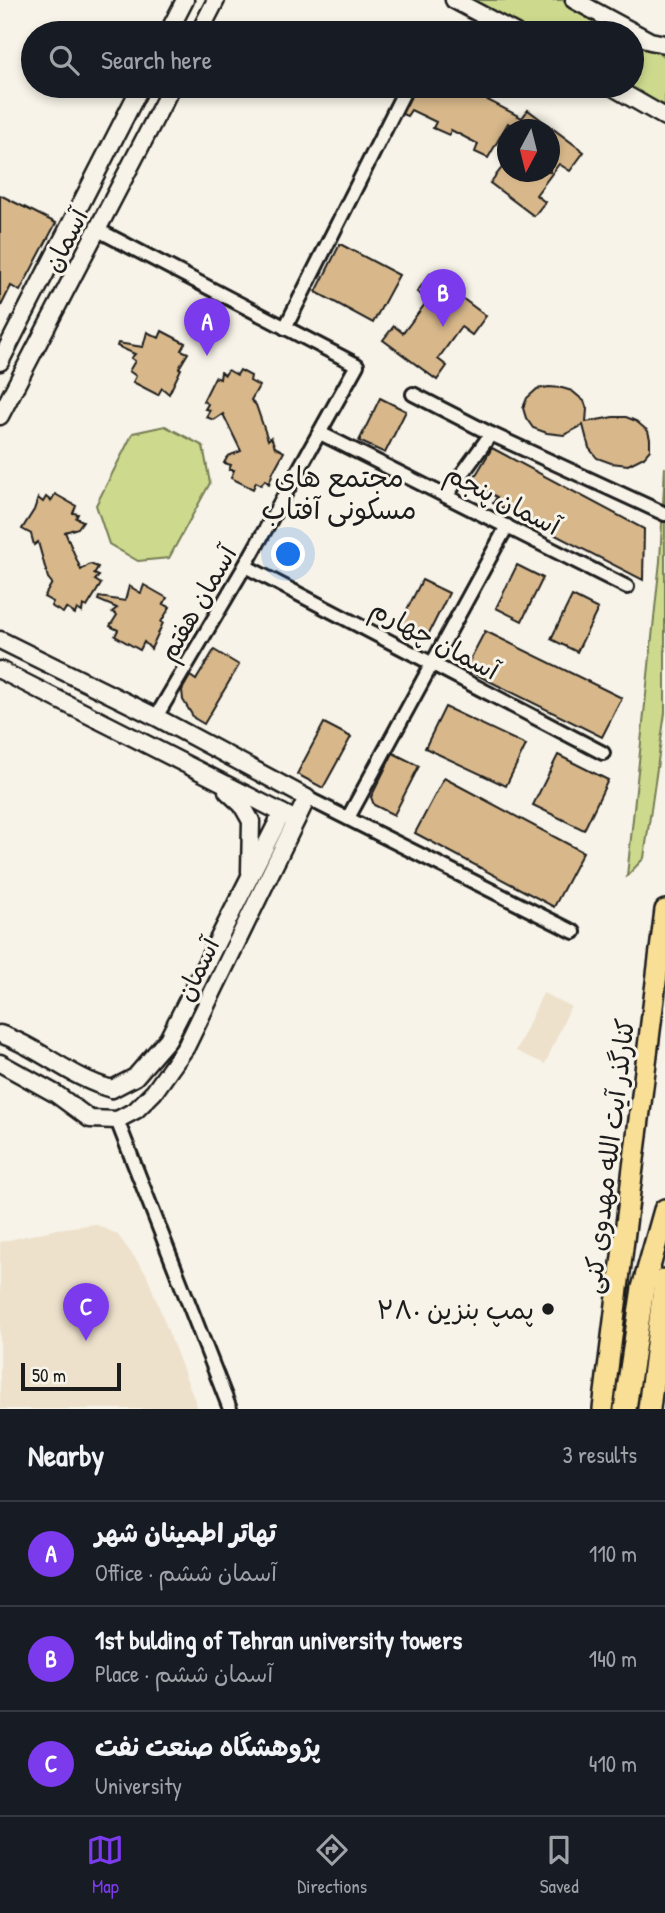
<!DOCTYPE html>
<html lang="en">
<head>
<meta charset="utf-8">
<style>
  :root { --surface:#171b24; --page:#242831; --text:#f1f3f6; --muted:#9ea1a6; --line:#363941; --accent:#7c3aed }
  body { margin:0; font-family:"Patrick Hand","Playpen Sans Arabic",sans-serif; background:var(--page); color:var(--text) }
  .compass { position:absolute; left:497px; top:119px; width:63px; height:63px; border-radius:50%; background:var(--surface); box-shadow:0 4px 10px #0003; rotate:187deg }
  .scale { position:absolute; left:21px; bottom:18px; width:100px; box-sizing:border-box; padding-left:7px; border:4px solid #1c1c1c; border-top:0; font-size:19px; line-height:24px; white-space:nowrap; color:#1c1c1c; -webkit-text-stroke:5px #f7f3e8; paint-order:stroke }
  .you { position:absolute; left:289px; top:555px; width:24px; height:24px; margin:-18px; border:5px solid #fff; border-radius:50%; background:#1a73e8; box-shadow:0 0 0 10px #1a73e833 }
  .badge { display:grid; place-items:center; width:46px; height:46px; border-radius:50%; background:var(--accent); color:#fff; font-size:23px; font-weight:700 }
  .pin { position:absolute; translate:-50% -58px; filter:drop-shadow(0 2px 4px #0008) }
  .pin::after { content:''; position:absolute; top:37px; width:24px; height:21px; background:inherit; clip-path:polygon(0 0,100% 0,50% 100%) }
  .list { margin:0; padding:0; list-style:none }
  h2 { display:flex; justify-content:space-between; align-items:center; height:91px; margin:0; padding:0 28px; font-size:30px }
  h2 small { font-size:23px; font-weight:400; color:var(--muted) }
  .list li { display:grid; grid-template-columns:46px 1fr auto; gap:21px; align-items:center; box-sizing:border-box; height:105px; padding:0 28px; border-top:2px solid var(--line) }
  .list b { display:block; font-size:26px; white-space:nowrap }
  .list p { margin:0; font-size:23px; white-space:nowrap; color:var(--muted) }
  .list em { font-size:23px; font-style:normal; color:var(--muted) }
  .icon { flex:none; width:38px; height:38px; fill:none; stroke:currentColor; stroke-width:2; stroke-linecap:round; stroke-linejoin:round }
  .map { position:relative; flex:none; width:665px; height:1409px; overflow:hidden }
  .search { position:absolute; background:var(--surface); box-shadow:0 4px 10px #0003; left:21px; right:21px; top:21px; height:77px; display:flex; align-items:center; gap:18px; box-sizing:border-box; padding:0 24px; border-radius:38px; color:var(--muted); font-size:26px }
  .sheet { height:406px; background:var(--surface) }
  nav { display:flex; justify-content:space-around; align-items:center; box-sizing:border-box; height:98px; border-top:2px solid var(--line); background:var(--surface); font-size:19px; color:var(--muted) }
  nav a { display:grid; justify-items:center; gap:4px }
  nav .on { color:var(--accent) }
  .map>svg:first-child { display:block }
  .built { fill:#eee1cc }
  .green { fill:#cdda8d; stroke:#747b54; stroke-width:2 }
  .building { fill:#d8b88b; stroke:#1c1c1c; stroke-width:2 }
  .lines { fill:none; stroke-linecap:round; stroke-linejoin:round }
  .minor-casing { stroke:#1c1c1c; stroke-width:18 }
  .tertiary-casing { stroke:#1c1c1c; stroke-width:21 }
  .primary-casing { stroke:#1c1c1c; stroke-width:24 }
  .trunk-casing { stroke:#1c1c1c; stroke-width:26 }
  .minor { stroke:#f7f3e8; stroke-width:12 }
  .tertiary { stroke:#f7f3e8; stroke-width:16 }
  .primary { stroke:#f9df96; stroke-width:19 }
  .trunk { stroke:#f9df96; stroke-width:21 }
  .poi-dot { fill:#1c1c1c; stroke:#f7f3e8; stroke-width:2.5 }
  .labels { text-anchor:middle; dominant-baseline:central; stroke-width:6; stroke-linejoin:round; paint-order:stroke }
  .street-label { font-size:26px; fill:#1c1c1c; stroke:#f7f3e8 }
  .poi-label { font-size:26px; fill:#1c1c1c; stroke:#f7f3e8; text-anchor:end }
  .neighbourhood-label { font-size:28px; fill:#1c1c1c; stroke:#f7f3e8 }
</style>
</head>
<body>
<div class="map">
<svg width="665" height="1409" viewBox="0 0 665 1409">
  <rect width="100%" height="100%" fill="#f7f3e8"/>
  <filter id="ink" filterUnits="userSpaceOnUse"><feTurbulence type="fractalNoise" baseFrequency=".0143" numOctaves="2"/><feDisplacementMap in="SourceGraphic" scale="14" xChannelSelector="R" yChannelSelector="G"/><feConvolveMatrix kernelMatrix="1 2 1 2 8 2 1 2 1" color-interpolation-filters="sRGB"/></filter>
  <g filter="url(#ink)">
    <g class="built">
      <polygon points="543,993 571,1006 545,1064 516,1051"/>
      <polygon points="95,1224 117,1234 146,1273 198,1409 0,1409 0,1242 57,1229"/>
    </g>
    <g class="green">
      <polygon points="463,0 563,0 624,33 527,33"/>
      <polygon points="632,38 665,57 665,105 647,99 623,86 632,86"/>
      <polygon points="165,426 203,446 210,483 169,558 138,561 109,544 96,505 133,433"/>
      <polygon points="665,467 665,713 644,858 627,876 660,561"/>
    </g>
    <g class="building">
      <polygon points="416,86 461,86 522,118 528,110 584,152 570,171 559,164 536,195 545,202 534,216 490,183 508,160 508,172 550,172 550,130 516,130 508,123 488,158 475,152 478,144 451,130 449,135 433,128 436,122 411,110 407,116 402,114"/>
      <polygon points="0,195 56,223 20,291 11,286 0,308"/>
      <polygon points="340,244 399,275 373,323 316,292"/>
      <polygon points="430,274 486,316 472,335 461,327 438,359 447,366 437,380 383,340 394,326 403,333 428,300 417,292"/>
      <polygon points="162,331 185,343 181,350 188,353 179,368 181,369 169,394 162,388 158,395 133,382 136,376 129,371 135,361 131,358 135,354 117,346 118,343 143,347 147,332 159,338"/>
      <polygon points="228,370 237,375 240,370 251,376 250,381 259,386 251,400 256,405 268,440 271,437 275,447 284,452 273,472 269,484 265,480 261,485 256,482 253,489 231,478 234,470 229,470 231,465 224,463 228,456 241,451 223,414 214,420 206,417 210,410 205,409 208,404 203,401 215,377 220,379 221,372 225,375"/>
      <polygon points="549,387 562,388 572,391 584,401 587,409 586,422 613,417 626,417 636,421 648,431 650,439 650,450 644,457 628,465 611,463 597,458 589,448 583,425 564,435 547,433 533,428 526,418 523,408 527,398 537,389"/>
      <polygon points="380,398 406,411 385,453 359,441"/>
      <polygon points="492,448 644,529 643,580 493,503 497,497 471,483"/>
      <polygon points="55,494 76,506 73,513 78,514 76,518 83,521 78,528 65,532 81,570 90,564 98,567 94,574 99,576 95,580 101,584 87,607 83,605 82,612 77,609 75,614 66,608 63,613 51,606 53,602 44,597 52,583 48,578 38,542 34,545 31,534 22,529 34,510 38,498 43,502 46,497 51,501"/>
      <polygon points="517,565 543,578 522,621 496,608"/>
      <polygon points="422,580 449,593 427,637 418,640 397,629"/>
      <polygon points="144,585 167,598 163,604 170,607 161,622 163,623 151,649 144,642 140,650 115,636 118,630 110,626 117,615 112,612 117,608 98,600 99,597 125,601 129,586 141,593"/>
      <polygon points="572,596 598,609 577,652 551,639"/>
      <polygon points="485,631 622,698 602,737 465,669"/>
      <polygon points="214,650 239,665 204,724 194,718 183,700 182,690 190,676 196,680"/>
      <polygon points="445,707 526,745 506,786 425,748"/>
      <polygon points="324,723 351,737 323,788 297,774"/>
      <polygon points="393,753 419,766 394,815 374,805 371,797"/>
      <polygon points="558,755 608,780 584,830 533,805"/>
      <polygon points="444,778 583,852 554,907 415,833"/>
    </g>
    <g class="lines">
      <defs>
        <g id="minor">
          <polyline points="98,230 357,365 245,566 156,717"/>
          <polyline points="285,328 407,86"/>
          <polyline points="413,394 491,434 665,514"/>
          <polyline points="320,433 627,587"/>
          <polyline points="446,496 491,434"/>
          <polyline points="245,566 603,753"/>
          <polyline points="307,798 574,932"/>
          <polyline points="348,818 507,526"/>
          <polyline points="117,1120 230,1409"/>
        </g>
        <g id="tertiary">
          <polyline points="454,0 516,33"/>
          <polyline points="574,0 650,41 665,44"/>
          <polyline points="168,33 185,0"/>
          <polyline points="199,33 216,0"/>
          <polyline points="611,86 665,117"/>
          <polyline points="0,362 141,86"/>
          <polyline points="0,416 172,86"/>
          <polyline points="0,640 156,717 307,798 186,1047 154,1092 136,1110 117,1120 90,1119 56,1094 0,1063"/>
          <polyline points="0,670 296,820"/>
          <polyline points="227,791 242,805 251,821 250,872"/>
          <path d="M0 1034C39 1047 72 1079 112 1089"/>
          <polyline points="112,1089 135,1077 168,1039 282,813"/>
        </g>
        <polyline id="primary" points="603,1409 665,910"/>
        <g id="trunk">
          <polyline points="625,1409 643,1288 665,1210"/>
          <polyline points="649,1409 665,1280"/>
        </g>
      </defs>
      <use href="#minor" class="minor-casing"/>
      <use href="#tertiary" class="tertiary-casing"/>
      <use href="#primary" class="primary-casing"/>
      <use href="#trunk" class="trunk-casing"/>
      <use href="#minor" class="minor"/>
      <use href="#tertiary" class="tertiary"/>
      <use href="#primary" class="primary"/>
      <use href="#trunk" class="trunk"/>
    </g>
  </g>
  <circle class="poi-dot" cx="548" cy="1309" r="7"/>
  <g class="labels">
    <g class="street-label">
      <text transform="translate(65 240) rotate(-63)">آسمان</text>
      <text transform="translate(503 499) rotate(27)">آسمان پنجم</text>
      <text transform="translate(197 603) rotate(-60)">آسمان هفتم</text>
      <text transform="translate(435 639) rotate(28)">آسمان چهارم</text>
      <text transform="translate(197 969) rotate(-64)">آسمان</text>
      <text transform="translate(608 1156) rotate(-83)">کنارگذر آیت الله مهدوی کنی</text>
    </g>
    <g class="poi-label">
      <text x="534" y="1309">پمپ بنزین ۲۸۰</text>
    </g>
    <g class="neighbourhood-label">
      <text x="339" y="477">مجتمع های<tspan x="339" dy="32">مسکونی آفتاب</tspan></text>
    </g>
  </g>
</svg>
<svg class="compass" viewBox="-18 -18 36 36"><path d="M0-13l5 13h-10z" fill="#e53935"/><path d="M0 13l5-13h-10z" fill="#9ea1a6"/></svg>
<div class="scale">50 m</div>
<div class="you"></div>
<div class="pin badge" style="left:207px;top:356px">A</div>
<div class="pin badge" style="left:443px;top:327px">B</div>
<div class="pin badge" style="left:86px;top:1341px">C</div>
<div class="search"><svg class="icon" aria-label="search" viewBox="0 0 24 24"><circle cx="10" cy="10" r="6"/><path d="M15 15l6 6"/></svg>Search here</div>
</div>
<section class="sheet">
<h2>Nearby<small>3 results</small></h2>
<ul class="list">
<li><span class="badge">A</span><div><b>تهاتر اطمینان شهر</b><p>Office · آسمان ششم</p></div><em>110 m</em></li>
<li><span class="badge">B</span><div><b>1st bulding of Tehran university towers</b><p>Place · آسمان ششم</p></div><em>140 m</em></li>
<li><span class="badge">C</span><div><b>پژوهشگاه صنعت نفت</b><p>University</p></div><em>410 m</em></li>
</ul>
</section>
<nav>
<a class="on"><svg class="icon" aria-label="map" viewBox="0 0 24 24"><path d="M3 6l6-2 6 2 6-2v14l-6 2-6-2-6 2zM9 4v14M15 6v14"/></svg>Map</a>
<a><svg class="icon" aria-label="directions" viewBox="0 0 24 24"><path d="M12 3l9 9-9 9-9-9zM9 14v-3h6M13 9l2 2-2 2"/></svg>Directions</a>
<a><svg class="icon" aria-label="saved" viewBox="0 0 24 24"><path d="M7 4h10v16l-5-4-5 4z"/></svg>Saved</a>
</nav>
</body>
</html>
